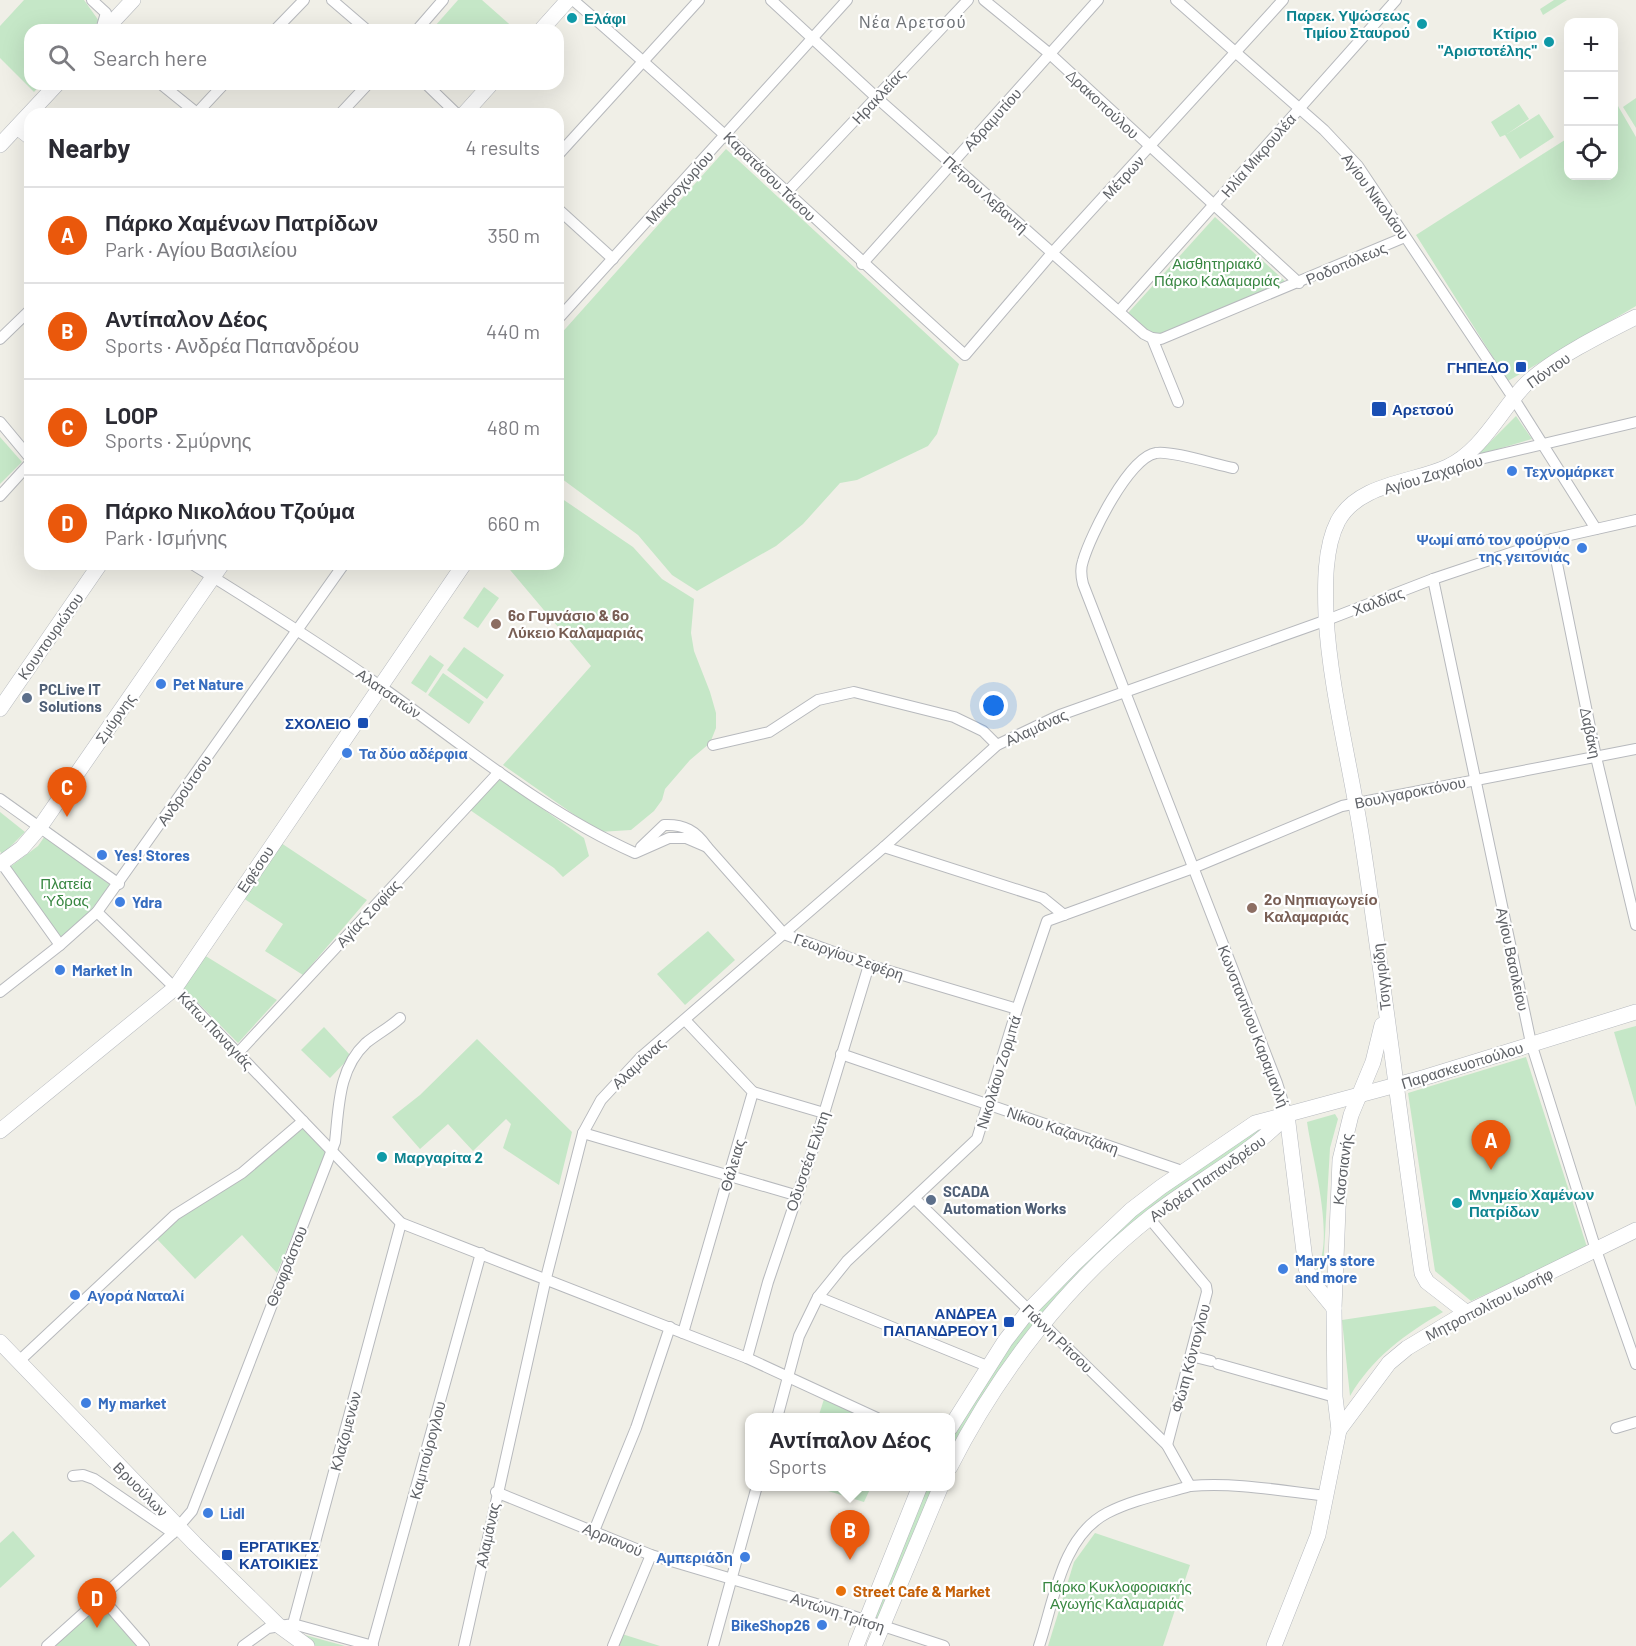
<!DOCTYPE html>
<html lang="en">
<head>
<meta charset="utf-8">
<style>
  :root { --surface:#fff; --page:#f2f2f3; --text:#2b2b33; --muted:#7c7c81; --line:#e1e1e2; --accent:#ea580c }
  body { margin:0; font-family:Barlow,sans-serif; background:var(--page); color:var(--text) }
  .controls { position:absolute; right:18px; top:18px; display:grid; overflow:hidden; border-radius:12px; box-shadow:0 6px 24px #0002 }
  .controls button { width:54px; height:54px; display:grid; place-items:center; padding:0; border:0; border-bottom:2px solid var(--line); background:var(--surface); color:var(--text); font:30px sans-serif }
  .you { position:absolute; left:994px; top:706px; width:21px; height:21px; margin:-15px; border:4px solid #fff; border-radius:50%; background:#1a73e8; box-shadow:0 0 0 9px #1a73e833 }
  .badge { display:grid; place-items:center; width:39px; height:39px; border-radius:50%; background:var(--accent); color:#fff; font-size:20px; font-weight:700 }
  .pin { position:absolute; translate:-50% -50px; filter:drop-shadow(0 2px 3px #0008) }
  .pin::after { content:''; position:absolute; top:32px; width:21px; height:18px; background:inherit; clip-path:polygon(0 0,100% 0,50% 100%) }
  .popup { position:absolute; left:745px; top:1413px; width:210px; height:78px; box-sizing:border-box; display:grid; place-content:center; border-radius:12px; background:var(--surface); filter:drop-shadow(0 2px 4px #0005); font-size:20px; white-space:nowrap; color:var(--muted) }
  .popup b { font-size:22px; color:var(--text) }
  .popup::after { content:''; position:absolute; left:50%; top:100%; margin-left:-12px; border:12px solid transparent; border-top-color:var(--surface) }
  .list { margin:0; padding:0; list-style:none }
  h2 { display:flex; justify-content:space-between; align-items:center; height:78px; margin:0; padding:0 24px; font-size:26px }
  h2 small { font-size:20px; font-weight:400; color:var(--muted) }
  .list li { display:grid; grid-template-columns:39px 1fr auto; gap:18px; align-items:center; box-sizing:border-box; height:96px; padding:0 24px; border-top:2px solid var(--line) }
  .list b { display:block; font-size:22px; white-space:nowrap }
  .list p { margin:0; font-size:20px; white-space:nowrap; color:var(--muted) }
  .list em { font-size:20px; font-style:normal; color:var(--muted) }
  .icon { flex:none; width:33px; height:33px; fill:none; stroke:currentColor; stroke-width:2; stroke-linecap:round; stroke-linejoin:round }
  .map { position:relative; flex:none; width:1636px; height:1646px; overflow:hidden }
  .search { position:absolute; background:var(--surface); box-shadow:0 6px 24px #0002; left:24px; top:24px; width:540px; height:66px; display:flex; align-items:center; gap:15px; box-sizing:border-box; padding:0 21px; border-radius:18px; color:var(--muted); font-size:22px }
  .panel { position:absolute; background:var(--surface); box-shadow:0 6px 24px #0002; left:24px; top:108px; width:540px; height:462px; border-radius:18px }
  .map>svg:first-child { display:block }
  .green { fill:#c5e7c7 }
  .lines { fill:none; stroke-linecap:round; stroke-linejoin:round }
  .street-casing { stroke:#b7b9bd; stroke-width:12 }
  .secondary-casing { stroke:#b6b9be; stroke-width:16 }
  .street { stroke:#fff; stroke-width:10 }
  .secondary { stroke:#fff; stroke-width:15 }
  .culture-dot { fill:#0f9aa8; stroke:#fff; stroke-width:2 }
  .transit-dot { fill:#1a4fb4; stroke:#fff; stroke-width:2 }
  .shop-dot { fill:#3f7fe0; stroke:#fff; stroke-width:2 }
  .education-dot { fill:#8d6e63; stroke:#fff; stroke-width:2 }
  .service-dot { fill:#5c6f8a; stroke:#fff; stroke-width:2 }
  .food-dot { fill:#e8710a; stroke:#fff; stroke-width:2 }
  .labels { text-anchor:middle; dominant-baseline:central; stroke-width:4.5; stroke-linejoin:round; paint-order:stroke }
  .culture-label { font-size:15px; font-weight:bold; fill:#0d838f; stroke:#fff; text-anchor:start }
  .street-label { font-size:15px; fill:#5f6267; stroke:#fff }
  .park-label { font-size:15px; fill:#378640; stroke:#fff }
  .transit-label { font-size:15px; font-weight:bold; fill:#164399; stroke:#fff; text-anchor:end }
  .shop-label { font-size:15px; font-weight:bold; fill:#366cbe; stroke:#fff; text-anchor:start }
  .education-label { font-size:15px; font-weight:bold; fill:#785e54; stroke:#fff; text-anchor:start }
  .service-label { font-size:15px; font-weight:bold; fill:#4e5e75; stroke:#fff; text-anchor:start }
  .food-label { font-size:15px; font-weight:bold; fill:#c56008; stroke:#fff; text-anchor:start }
  .neighbourhood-label { font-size:16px; letter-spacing:1.5px; fill:#707479; stroke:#fff }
</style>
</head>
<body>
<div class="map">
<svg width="1636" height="1646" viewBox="0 0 1636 1646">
  <rect width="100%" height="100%" fill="#f0efe7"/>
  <g class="green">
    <polygon points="24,0 84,0 99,21 90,30 30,30 30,84 41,84 34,92 0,58 0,26"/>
    <polygon points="458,0 482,0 516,30 439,30 435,26"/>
    <polygon points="1554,0 1567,0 1543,15 1540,9"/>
    <polygon points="1636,98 1636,128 1623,107"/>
    <polygon points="1519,104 1529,119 1507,134 1539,114 1554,137 1520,159 1505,135 1500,137 1491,122"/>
    <polygon points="1618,106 1636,137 1636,306 1508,381 1416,235 1568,138 1568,176 1614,176 1614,109"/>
    <polygon points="726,149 959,364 937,434 928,446 857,480 840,483 803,524 776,546 697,591 672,575 638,535 558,476 558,337"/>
    <polygon points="1215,217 1287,283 1161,335 1147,332 1128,313"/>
    <polygon points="1516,416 1532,439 1481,454 1480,452"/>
    <polygon points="0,437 22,462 0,484"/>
    <polygon points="558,496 633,547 662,579 694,599 691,633 694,651 710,692 716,713 716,728 710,743 690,760 665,789 662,800 654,811 631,830 599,832 503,765 591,666 505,564 558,564"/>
    <polygon points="484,587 499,598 478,628 463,618"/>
    <polygon points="464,647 504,675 487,699 447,670"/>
    <polygon points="430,655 444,665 426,693 411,683"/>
    <polygon points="443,673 484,702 469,724 428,695"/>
    <polygon points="500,779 584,838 589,856 563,877 554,868 470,810"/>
    <polygon points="0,812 25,832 2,855 0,851"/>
    <polygon points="45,836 110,885 85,918 60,939 10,867 38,846"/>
    <polygon points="281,843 367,900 303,975 265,951 283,924 243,898"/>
    <polygon points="708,931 735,960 685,1005 657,974"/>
    <polygon points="204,955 277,1000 238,1043 182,987"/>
    <polygon points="1636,1026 1636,1107 1614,1032"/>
    <polygon points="324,1027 351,1056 330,1078 301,1050"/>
    <polygon points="477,1039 572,1132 559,1185 503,1148 511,1124 506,1119 473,1151 448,1124 420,1149 392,1117 420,1095"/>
    <polygon points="1526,1057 1587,1247 1471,1301 1435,1271 1408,1093"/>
    <path d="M1335 1114 1338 1119 1330 1148 1323 1270 1319 1273 1316 1270C1336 1240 1312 1158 1307 1122Z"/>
    <polygon points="1286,1115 1068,1294 951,1466 951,1430 988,1367 1078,1262 1224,1143"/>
    <polygon points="303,1125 327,1152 277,1273 242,1235 195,1279 157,1239 187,1211"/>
    <path d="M1435 1306 1443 1312C1405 1334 1373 1357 1350 1396L1342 1320Z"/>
    <polygon points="824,1399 869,1418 818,1418"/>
    <polygon points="815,1487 871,1487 864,1502"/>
    <polygon points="921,1487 941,1487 883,1629 866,1623"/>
    <polygon points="13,1531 35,1556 0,1588 0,1543"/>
    <polygon points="1095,1533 1190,1565 1163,1646 1048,1646 1074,1562"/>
    <polygon points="96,1607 104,1609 137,1646 52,1646"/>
    <polygon points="622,1634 660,1646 618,1646"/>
    <polygon points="305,1635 345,1646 315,1646"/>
  </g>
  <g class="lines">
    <defs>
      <g id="street">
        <polyline points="92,0 106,13 101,30"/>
        <polyline points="332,0 367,30"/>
        <path d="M573 0C707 115 834 237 965 355L1052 253 1283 0"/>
        <polyline points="771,0 877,98 1144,334 1152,338 1178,402"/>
        <polyline points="984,0 1050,54 1299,283"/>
        <polyline points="1176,0 1324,130 1358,166 1514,399 1596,529"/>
        <polyline points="275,30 304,0"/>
        <polyline points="417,30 443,0"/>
        <polyline points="161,84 198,114"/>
        <polyline points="426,84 457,114"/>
        <polyline points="196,114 224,84"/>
        <polyline points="340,114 368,84"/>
        <polyline points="558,155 699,0"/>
        <polyline points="787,192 968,0"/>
        <polyline points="558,209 613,259"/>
        <polyline points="862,264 1098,0"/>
        <polyline points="1120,310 1396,0"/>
        <polyline points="558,319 847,0"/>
        <polyline points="1152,338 1161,339 1405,237"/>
        <polyline points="0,339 30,310"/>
        <polyline points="0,422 30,458"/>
        <polyline points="1455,465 1636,422"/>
        <path d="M1233 468C1217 465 1170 450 1156 453 1129 457 1090 536 1083 561 1080 569 1081 576 1083 584L1277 1083 1287 1115"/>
        <polyline points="0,496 30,463"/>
        <polyline points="1552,539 1596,757 1636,925"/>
        <path d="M192 564C255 603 319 643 380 686 463 744 541 811 635 853L669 838H686L707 847 784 934 869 965 1017 1009"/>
        <polyline points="1433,579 1531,1043 1596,1250 1636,1364"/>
        <polyline points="713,745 769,732 818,700 854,692 954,717 983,731 997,745"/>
        <polyline points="0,799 119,884"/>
        <path d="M641 847 664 825C684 824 696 831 707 847"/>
        <polyline points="884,847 1043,898 1064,915"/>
        <polyline points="0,861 60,945"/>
        <polyline points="97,912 175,988 401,1223 747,1358 877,1418"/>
        <polyline points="0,992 60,945 97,912 344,564"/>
        <polyline points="238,1053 499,772"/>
        <polyline points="841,1054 1182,1171"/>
        <polyline points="753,1092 824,1113"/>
        <polyline points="583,1133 795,1195"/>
        <polyline points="915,1199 1167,1445 1190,1486"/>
        <polyline points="1149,1218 1206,1286 1207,1292 1167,1445"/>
        <polyline points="818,1297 987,1366"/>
        <polyline points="683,1333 753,1092 685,1020"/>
        <polyline points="1191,1356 1211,1361"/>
        <polyline points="747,1358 768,1282 815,1143 869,965"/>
        <polyline points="18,1362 175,1215 242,1173 303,1121"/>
        <polyline points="1218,1364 1335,1397"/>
        <polyline points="777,1418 799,1336 818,1297 847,1261 977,1139 1017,1009 1047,921 1193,868 1342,806 1636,749"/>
        <polyline points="1616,1428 1636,1422"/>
        <polyline points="73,1476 83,1475 94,1479 173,1533"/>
        <polyline points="496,1492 651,1555 813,1603 944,1646"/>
        <polyline points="594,1531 636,1428 670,1327"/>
        <polyline points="102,1598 144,1646"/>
        <polyline points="293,1624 373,1646"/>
        <path d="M47 1646 173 1533 192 1511 335 1142C339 1107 338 1069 366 1043 377 1034 389 1028 400 1018"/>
        <polyline points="243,1646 268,1628 293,1624 401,1223"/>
        <polyline points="372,1646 481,1253"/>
        <polyline points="464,1646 546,1278 583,1133 601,1100 641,1057 884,847 997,745 1060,715 1327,620 1433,579 1552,539 1636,520"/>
        <polyline points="613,1646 651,1555"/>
        <polyline points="713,1646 757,1486"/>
        <path d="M1039 1646C1054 1602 1061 1537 1107 1513 1132 1500 1163 1494 1190 1486 1236 1482 1282 1491 1327 1496"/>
      </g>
      <g id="secondary">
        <polyline points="105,30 133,0"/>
        <polyline points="541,30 568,0"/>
        <polyline points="464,114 491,84"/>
        <polyline points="17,127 30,137"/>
        <polyline points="0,145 57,84"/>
        <polyline points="0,709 100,564"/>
        <polyline points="0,864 22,848 40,827 222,564"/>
        <polyline points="1287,1115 1306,1268 1311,1280 1334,1308"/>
        <polyline points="0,1131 175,988 464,564"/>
        <path d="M1467 1313 1427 1282 1422 1273C1401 1129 1384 984 1362 840 1351 767 1330 689 1326 616 1325 587 1324 548 1338 521 1359 483 1412 483 1447 467 1482 451 1500 411 1525 385 1550 360 1604 333 1636 317"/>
        <polyline points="0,1342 195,1544 278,1625 307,1646"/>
        <polyline points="950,1428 1005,1341 1029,1310 1075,1263 1131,1210 1161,1187 1255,1123 1426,1077 1636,1012"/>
        <polyline points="1339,1430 1389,1363 1407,1348 1462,1315 1636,1230"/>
        <path d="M950 1467C998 1372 1068 1282 1152 1216 1195 1182 1250 1155 1287 1115"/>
        <polyline points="856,1646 920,1486"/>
        <polyline points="874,1646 941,1486"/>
        <polyline points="1274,1646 1318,1535 1339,1430 1335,1397 1334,1308 1340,1160 1351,1115 1373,1062 1382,1025"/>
      </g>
    </defs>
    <use href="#street" class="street-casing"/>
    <use href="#secondary" class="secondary-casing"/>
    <use href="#street" class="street"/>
    <use href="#secondary" class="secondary"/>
  </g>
  <g class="culture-dot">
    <circle cx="572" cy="18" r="6"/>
    <circle cx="1422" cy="24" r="6"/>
    <circle cx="1549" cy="42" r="6"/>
    <circle cx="382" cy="1157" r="6"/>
    <circle cx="1457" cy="1203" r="6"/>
  </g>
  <g class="transit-dot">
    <rect x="1515" y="361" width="12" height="12" rx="3"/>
    <rect x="1371" y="401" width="16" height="16" rx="3"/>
    <rect x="357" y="717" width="12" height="12" rx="3"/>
    <rect x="1003" y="1316" width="12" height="12" rx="3"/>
    <rect x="221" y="1549" width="12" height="12" rx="3"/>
  </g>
  <g class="shop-dot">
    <circle cx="1512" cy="471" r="6"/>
    <circle cx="1582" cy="548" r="6"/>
    <circle cx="161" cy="684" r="6"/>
    <circle cx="347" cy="753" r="6"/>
    <circle cx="102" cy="855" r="6"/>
    <circle cx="120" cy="902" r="6"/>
    <circle cx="60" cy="970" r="6"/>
    <circle cx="1283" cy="1269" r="6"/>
    <circle cx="75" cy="1295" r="6"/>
    <circle cx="86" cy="1403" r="6"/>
    <circle cx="208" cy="1513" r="6"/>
    <circle cx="745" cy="1557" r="6"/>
    <circle cx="822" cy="1625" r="6"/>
  </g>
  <g class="education-dot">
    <circle cx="496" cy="624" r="6"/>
    <circle cx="1252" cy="908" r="6"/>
  </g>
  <g class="service-dot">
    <circle cx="27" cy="698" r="6"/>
    <circle cx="931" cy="1200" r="6"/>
  </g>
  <circle class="food-dot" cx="841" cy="1591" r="6"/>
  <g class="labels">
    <g class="culture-label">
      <text x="1410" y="15" text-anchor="end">Παρεκ. Υψώσεως<tspan x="1410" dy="17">Τιμίου Σταυρού</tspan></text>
      <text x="584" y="18">Ελάφι</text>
      <text x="1537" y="33" text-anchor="end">Κτίριο<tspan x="1537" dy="17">"Αριστοτέλης"</tspan></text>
      <text x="394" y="1157">Μαργαρίτα 2</text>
      <text x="1469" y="1194">Μνημείο Χαμένων<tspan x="1469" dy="17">Πατρίδων</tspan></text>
    </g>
    <g class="street-label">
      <text transform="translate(878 96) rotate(-47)">Ηρακλείας</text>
      <text transform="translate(1103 104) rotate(43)">Δρακοπούλου</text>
      <text transform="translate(992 119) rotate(-48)">Αδραμυτίου</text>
      <text transform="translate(1258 155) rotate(-49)">Ηλία Μικρουλέα</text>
      <text transform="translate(770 176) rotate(44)">Καρατάσου Τάσου</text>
      <text transform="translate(1123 177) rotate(-47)">Μέτρων</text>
      <text transform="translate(679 187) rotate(-48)">Μακροχωρίου</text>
      <text transform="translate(986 194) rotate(42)">Πέτρου Λεβαντή</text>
      <text transform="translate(1376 196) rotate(54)">Αγίου Νικολάου</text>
      <text transform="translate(1346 263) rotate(-23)">Ροδοπόλεως</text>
      <text transform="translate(1548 370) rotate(-35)">Πόντου</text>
      <text transform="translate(1433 474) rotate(-17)">Αγίου Ζαχαρίου</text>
      <text transform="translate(1378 601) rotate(-21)">Χαλδίας</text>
      <text transform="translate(50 636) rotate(-55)">Κουντουριώτου</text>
      <text transform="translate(389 693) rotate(35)">Αλατσατών</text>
      <text transform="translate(115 718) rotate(-55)">Σμύρνης</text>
      <text transform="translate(1036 727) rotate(-25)">Αλαμάνας</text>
      <text transform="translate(1591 733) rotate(78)">Δαβάκη</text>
      <text transform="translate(184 790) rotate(-55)">Ανδρούτσου</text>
      <text transform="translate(1410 792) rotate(-11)">Βουλγαροκτόνου</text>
      <text transform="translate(255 869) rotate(-56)">Εφέσου</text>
      <text transform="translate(368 913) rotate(-47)">Αγίας Σοφίας</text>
      <text transform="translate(849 956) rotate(19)">Γεωργίου Σεφέρη</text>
      <text transform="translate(1513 959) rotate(78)">Αγίου Βασιλείου</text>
      <text transform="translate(1381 977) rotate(-97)">Τσιγγιρίδη</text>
      <text transform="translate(1254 1026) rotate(69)">Κωνσταντίνου Καραμανλή</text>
      <text transform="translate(216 1030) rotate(46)">Κάτω Παναγιάς</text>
      <text transform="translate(638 1063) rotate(-43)">Αλαμάνας</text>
      <text transform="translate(1462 1065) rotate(-17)">Παρασκευοπούλου</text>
      <text transform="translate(998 1072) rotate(-73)">Νικολάου Ζορμπά</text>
      <text transform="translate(1063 1130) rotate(19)">Νίκου Καζαντζάκη</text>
      <text transform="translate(807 1161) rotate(-71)">Οδυσσέα Ελύτη</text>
      <text transform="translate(732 1165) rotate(-74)">Θάλειας</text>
      <text transform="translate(1342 1169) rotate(-83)">Κασσιανής</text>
      <text transform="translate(1207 1178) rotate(-35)">Ανδρέα Παπανδρέου</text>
      <text transform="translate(286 1266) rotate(-68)">Θεοφράστου</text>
      <text transform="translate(1489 1304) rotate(-27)">Μητροπολίτου Ιωσήφ</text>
      <text transform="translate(1058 1338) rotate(44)">Γιάννη Ρίτσου</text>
      <text transform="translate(1190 1358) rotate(-75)">Φώτη Κόντογλου</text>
      <text transform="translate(345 1431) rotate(-75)">Κλαζομενών</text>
      <text transform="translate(427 1450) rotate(-75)">Καμπούρογλου</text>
      <text transform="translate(141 1489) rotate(45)">Βρυούλων</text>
      <text transform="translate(487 1535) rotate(-78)">Αλαμάνας</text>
      <text transform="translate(613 1539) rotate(23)">Αρριανού</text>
      <text transform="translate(838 1612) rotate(18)">Αντώνη Τρίτση</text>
    </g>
    <g class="park-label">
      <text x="1217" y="263">Αισθητηριακό<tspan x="1217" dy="17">Πάρκο Καλαμαριάς</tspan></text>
      <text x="66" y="883">Πλατεία<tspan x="66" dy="17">Ύδρας</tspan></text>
      <text x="1117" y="1586">Πάρκο Κυκλοφοριακής<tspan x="1117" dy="17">Αγωγής Καλαμαριάς</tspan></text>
    </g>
    <g class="transit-label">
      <text x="1509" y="367">ΓΗΠΕΔΟ</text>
      <text x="1392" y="409" text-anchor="start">Αρετσού</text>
      <text x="351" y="723">ΣΧΟΛΕΙΟ</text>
      <text x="997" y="1313">ΑΝΔΡΕΑ<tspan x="997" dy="17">ΠΑΠΑΝΔΡΕΟΥ 1</tspan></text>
      <text x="239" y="1546" text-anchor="start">ΕΡΓΑΤΙΚΕΣ<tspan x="239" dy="17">ΚΑΤΟΙΚΙΕΣ</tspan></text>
    </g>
    <g class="shop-label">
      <text x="1524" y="471">Τεχνομάρκετ</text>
      <text x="1570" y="539" text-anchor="end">Ψωμί από τον φούρνο<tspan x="1570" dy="17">της γειτονιάς</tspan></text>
      <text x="173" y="684">Pet Nature</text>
      <text x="359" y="753">Τα δύο αδέρφια</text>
      <text x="114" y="855">Yes! Stores</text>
      <text x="132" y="902">Ydra</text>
      <text x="72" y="970">Market In</text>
      <text x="1295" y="1260">Mary's store<tspan x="1295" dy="17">and more</tspan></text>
      <text x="87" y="1295">Αγορά Ναταλί</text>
      <text x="98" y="1403">My market</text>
      <text x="220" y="1513">Lidl</text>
      <text x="733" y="1557" text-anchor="end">Αμπεριάδη</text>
      <text x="810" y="1625" text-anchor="end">BikeShop26</text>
    </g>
    <g class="education-label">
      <text x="508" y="615">6ο Γυμνάσιο &amp; 6ο<tspan x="508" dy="17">Λύκειο Καλαμαριάς</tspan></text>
      <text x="1264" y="899">2ο Νηπιαγωγείο<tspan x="1264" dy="17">Καλαμαριάς</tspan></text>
    </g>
    <g class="service-label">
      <text x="39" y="689">PCLive IT<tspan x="39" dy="17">Solutions</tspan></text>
      <text x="943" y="1191">SCADA<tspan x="943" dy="17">Automation Works</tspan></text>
    </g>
    <g class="food-label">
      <text x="853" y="1591">Street Cafe &amp; Market</text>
    </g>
    <g class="neighbourhood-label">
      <text x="913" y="21">Νέα Αρετσού</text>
    </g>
  </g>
</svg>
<div class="controls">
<button>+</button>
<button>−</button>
<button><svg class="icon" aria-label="locate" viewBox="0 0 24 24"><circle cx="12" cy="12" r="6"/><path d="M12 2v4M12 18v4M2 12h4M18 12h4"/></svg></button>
</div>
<div class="you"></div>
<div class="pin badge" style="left:1491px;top:1170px">A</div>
<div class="pin badge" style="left:850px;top:1560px">B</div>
<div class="popup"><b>Αντίπαλον Δέος</b>Sports</div>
<div class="pin badge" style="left:67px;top:817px">C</div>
<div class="pin badge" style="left:97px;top:1628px">D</div>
<div class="search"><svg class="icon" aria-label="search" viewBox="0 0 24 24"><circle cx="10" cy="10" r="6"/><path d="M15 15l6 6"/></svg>Search here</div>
<section class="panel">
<h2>Nearby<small>4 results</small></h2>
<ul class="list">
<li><span class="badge">A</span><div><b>Πάρκο Χαμένων Πατρίδων</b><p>Park · Αγίου Βασιλείου</p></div><em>350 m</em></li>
<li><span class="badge">B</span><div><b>Αντίπαλον Δέος</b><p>Sports · Ανδρέα Παπανδρέου</p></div><em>440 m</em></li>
<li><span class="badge">C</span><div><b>LOOP</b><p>Sports · Σμύρνης</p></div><em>480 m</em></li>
<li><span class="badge">D</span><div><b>Πάρκο Νικολάου Τζούμα</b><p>Park · Ισμήνης</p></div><em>660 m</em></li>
</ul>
</section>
</div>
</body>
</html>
